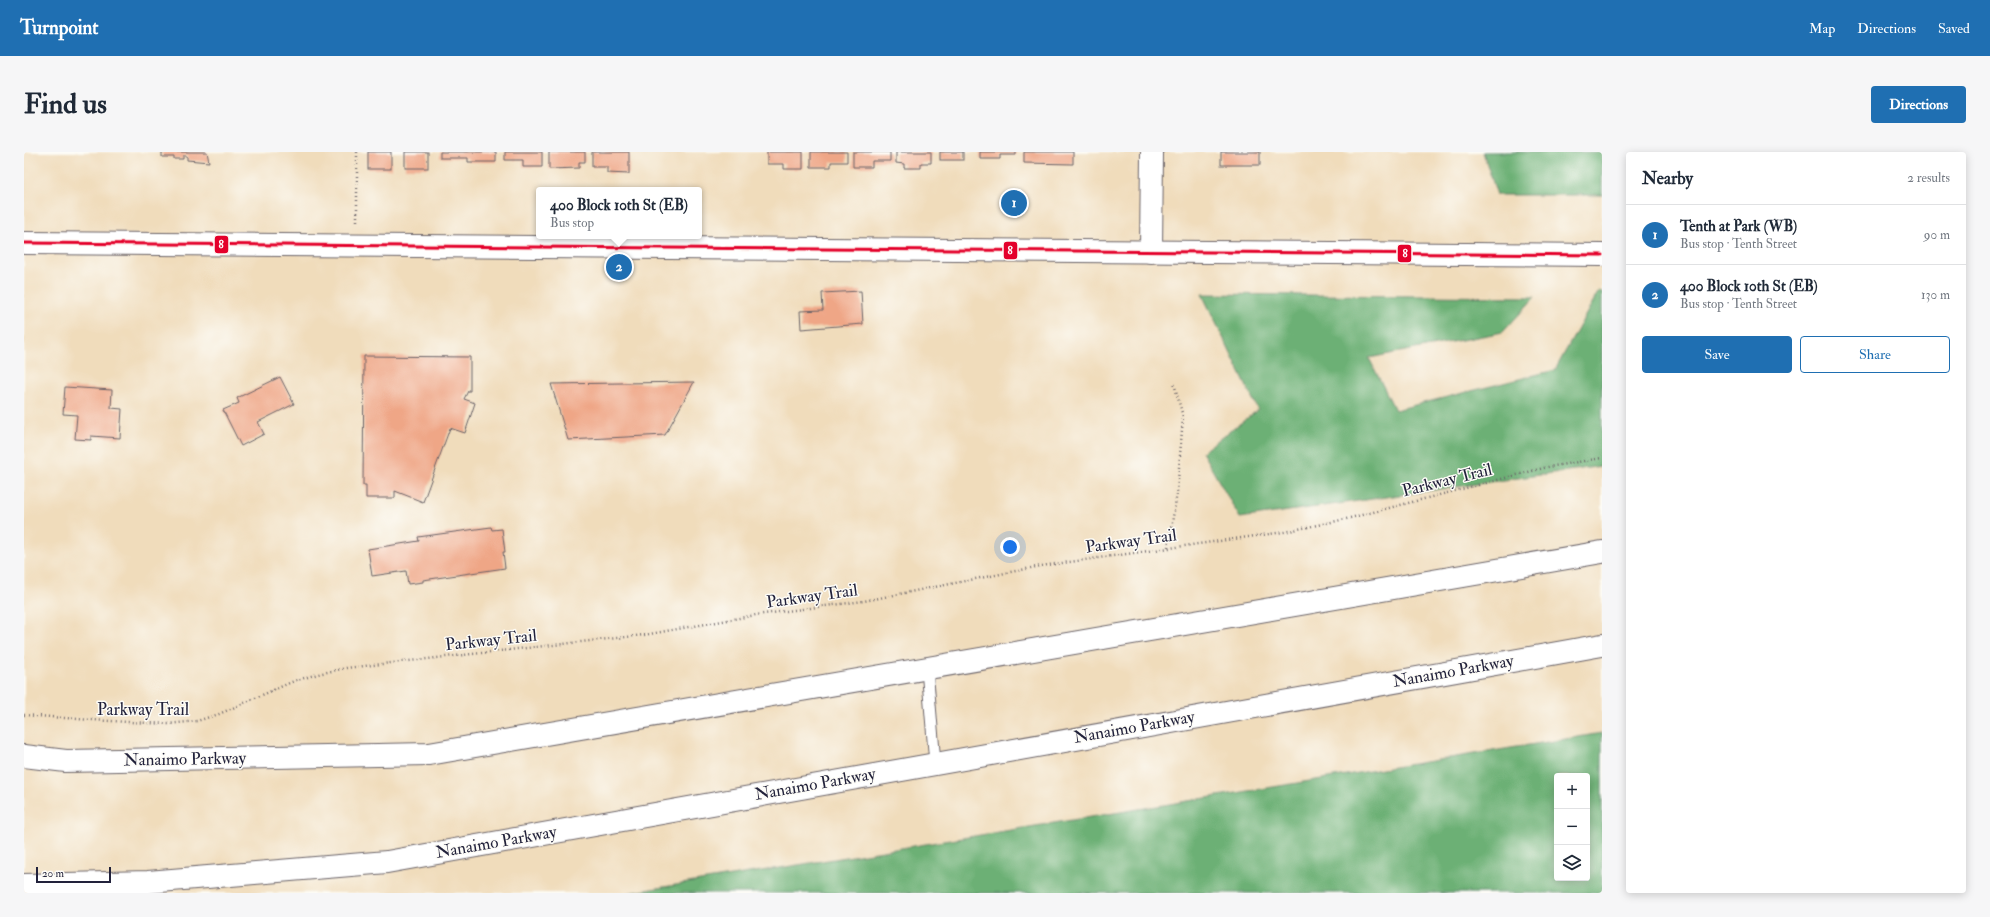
<!DOCTYPE html>
<html lang="en">
<head>
<meta charset="utf-8">
<style>
  :root { --surface:#fff; --page:#f6f6f7; --text:#1f2937; --muted:#747a83; --line:#e0e1e3; --accent:#1f6fb2 }
  body { margin:0; font-family:"IM FELL Double Pica",serif; background:var(--page); color:var(--text) }
  .controls { position:absolute; right:12px; bottom:12px; display:grid; overflow:hidden; border-radius:4px; box-shadow:0 2px 10px #0003 }
  .controls button { width:36px; height:36px; display:grid; place-items:center; padding:0; border:0; border-bottom:1px solid var(--line); background:var(--surface); color:var(--text); font:20px sans-serif }
  .scale { position:absolute; left:12px; bottom:10px; width:75px; box-sizing:border-box; padding-left:4px; border:2px solid #22223b; border-top:0; font-size:11px; line-height:14px; white-space:nowrap; color:#22223b; -webkit-text-stroke:3px #fdfcf7; paint-order:stroke }
  .you { position:absolute; left:986px; top:395px; width:14px; height:14px; margin:-10px; border:3px solid #fff; border-radius:50%; background:#1a73e8; box-shadow:0 0 0 6px #1a73e833 }
  .badge { display:grid; place-items:center; width:26px; height:26px; border-radius:50%; background:var(--accent); color:#fff; font-size:13px; font-weight:700 }
  .pin { position:absolute; translate:-50% -50%; border:2px solid #fff; box-shadow:0 1px 4px #0006 }
  .popup { position:absolute; left:512px; top:35px; width:166px; height:52px; box-sizing:border-box; display:grid; place-content:center; border-radius:4px; background:var(--surface); filter:drop-shadow(0 1px 3px #0005); font-size:13px; white-space:nowrap; color:var(--muted) }
  .popup b { font-size:15px; color:var(--text) }
  .popup::after { content:''; position:absolute; left:50%; top:100%; margin-left:-8px; border:8px solid transparent; border-top-color:var(--surface) }
  .list { margin:0; padding:0; list-style:none }
  h2 { display:flex; justify-content:space-between; align-items:center; height:52px; margin:0; padding:0 16px; font-size:17px }
  h2 small { font-size:13px; font-weight:400; color:var(--muted) }
  .list li { display:grid; grid-template-columns:26px 1fr auto; gap:12px; align-items:center; box-sizing:border-box; height:60px; padding:0 16px; border-top:1px solid var(--line) }
  .list b { display:block; font-size:15px; white-space:nowrap }
  .list p { margin:0; font-size:13px; white-space:nowrap; color:var(--muted) }
  .list em { font-size:13px; font-style:normal; color:var(--muted) }
  .actions { display:flex; gap:8px; padding:12px 16px }
  .actions a { flex:1; padding:9px 0; border:1px solid var(--accent); border-radius:4px; text-align:center; font-size:14px; color:var(--accent) }
  .actions .main { background:var(--accent); color:#fff }
  .icon { flex:none; width:22px; height:22px; fill:none; stroke:currentColor; stroke-width:2; stroke-linecap:round; stroke-linejoin:round }
  .map { position:relative; flex:none; width:1578px; height:741px; overflow:hidden; border-radius:4px }
  header { display:flex; align-items:center; gap:24px; box-sizing:border-box; height:56px; padding:0 20px; background:var(--accent); color:#fff }
  header strong { font-size:19px }
  nav { display:flex; gap:22px; margin-inline-start:auto; font-size:14px }
  .intro { display:flex; align-items:center; justify-content:space-between; box-sizing:border-box; height:96px; padding:0 24px }
  h1 { margin:0; font-size:28px }
  .button { padding:10px 18px; border-radius:4px; background:var(--accent); color:#fff; font-size:14px; font-weight:700 }
  main { display:flex; gap:24px; padding:0 24px }
  aside { flex:1; background:var(--surface); border-radius:4px; box-shadow:0 2px 10px #0003 }
  .map>svg:first-child { display:block }
  .forest { fill:#6cb074; stroke:#476958; fill-rule:evenodd }
  .building { fill:#efa686 }
  .lines { fill:none; stroke-linecap:round; stroke-linejoin:round }
  .lane-casing { stroke:#6a6368; stroke-width:13 }
  .street-casing { stroke:#6a6368; stroke-width:24 }
  .secondary-casing { stroke:#6a6368; stroke-width:24 }
  .highway-casing { stroke:#6a6368; stroke-width:24 }
  .path { stroke:#6a6368; stroke-width:2.5; stroke-dasharray:1 3; stroke-linecap:butt }
  .lane { stroke:#fff; stroke-width:11 }
  .street { stroke:#fff; stroke-width:22 }
  .secondary { stroke:#fff; stroke-width:22 }
  .highway { stroke:#fff; stroke-width:22 }
  .bus-1-casing { stroke:#fdfcf7; stroke-width:6 }
  .bus-1 { stroke:#e4002b; stroke-width:3 }
  .labels { text-anchor:middle; dominant-baseline:central; stroke-width:3; stroke-linejoin:round; paint-order:stroke }
  .street-label { font-size:17px; fill:#22223b; stroke:#fdfcf7 }
  .line-badge { stroke:#fdfcf7; stroke-width:1.5 }
  .badge-label { font-size:11px; text-anchor:middle; font-weight:bold; fill:#fff }
</style>
</head>
<body>
<header>
<strong>Turnpoint</strong>
<nav><a>Map</a><a>Directions</a><a>Saved</a></nav>
</header>
<div class="intro"><h1>Find us</h1><a class="button">Directions</a></div>
<main>
<div class="map">
<svg width="1578" height="741" viewBox="0 0 1578 741">
  <rect width="100%" height="100%" fill="#fdfcf7"/>
  <filter id="ink" filterUnits="userSpaceOnUse"><feTurbulence type="fractalNoise" baseFrequency=".025" numOctaves="2"/><feDisplacementMap in="SourceGraphic" scale="8" xChannelSelector="R" yChannelSelector="G"/><feConvolveMatrix kernelMatrix="1 2 1 2 8 2 1 2 1" color-interpolation-filters="sRGB"/></filter>
  <filter id="wash" filterUnits="userSpaceOnUse"><feTurbulence type="fractalNoise" baseFrequency=".012" numOctaves="4" result="noise"/><feDisplacementMap in="SourceGraphic" scale="16" xChannelSelector="R" yChannelSelector="G"/><feGaussianBlur stdDeviation="0.9" result="paint"/><feColorMatrix in="noise" values="0 0 0 0 0 0 0 0 0 0 0 0 0 0 0 0 0 1.4 0 .05"/><feComposite in="paint" operator="in"/></filter>
  <g filter="url(#wash)">
    <rect width="100%" height="100%" fill="#f0dcbb"/>
    <g class="forest">
      <polygon points="1459,0 1578,0 1578,43 1473,43"/>
      <polygon points="1575,139 1578,140 1578,314 1216,366 1178,300 1234,258 1178,142 1511,145 1479,180 1345,206 1371,258 1531,218"/>
      <path d="M1578 581V741H603ZM1533 624H1563V726H1533Z"/>
    </g>
    <g id="blocks">
      <g class="building">
        <polygon points="138,0 183,0 185,10 163,8 163,4 159,4 159,7 150,7 150,5 138,5"/>
        <rect x="344" y="0" width="23" height="17"/>
        <rect x="381" y="0" width="23" height="16"/>
        <polygon points="416,0 472,0 472,10 444,10 444,6 416,6"/>
        <polygon points="481,0 518,0 518,15 499,15 499,8 481,8"/>
        <polygon points="525,0 561,0 561,10 555,10 555,16 525,17"/>
        <polygon points="568,0 605,0 605,22 583,21 583,15 568,15"/>
        <polygon points="743,0 779,0 779,17 760,17 760,12 743,12"/>
        <polygon points="787,0 823,0 823,10 807,10 807,15 787,15"/>
        <polygon points="829,0 866,0 866,9 848,9 848,15 829,15"/>
        <polygon points="872,0 907,0 907,11 897,11 897,16 880,16 880,12 872,11"/>
        <rect x="916" y="0" width="23" height="8"/>
        <polygon points="956,0 992,0 992,3 976,3 976,7 956,7"/>
        <polygon points="1000,0 1049,0 1049,12 1000,11"/>
        <rect x="1197" y="0" width="39" height="13"/>
        <polygon points="837,139 839,172 777,177 776,159 799,158 798,141"/>
        <polygon points="340,204 446,205 446,239 444,239 440,247 451,251 441,281 426,276 399,350 371,339 371,346 342,346 342,333 339,333"/>
        <polygon points="256,225 270,252 234,270 240,282 217,294 199,258 215,251 213,246"/>
        <polygon points="670,230 641,283 544,288 527,232"/>
        <polygon points="41,235 88,238 87,256 98,257 96,286 67,284 67,288 51,287 53,263 39,262"/>
        <polygon points="467,375 468,378 478,377 481,400 479,400 481,416 399,428 399,430 384,432 382,419 348,424 344,397 395,389 394,385"/>
      </g>
    </g>
  </g>
  <g filter="url(#ink)">
    <use href="#blocks" fill-opacity="0" stroke="#6a6368" stroke-width="1"/>
    <g class="lines">
      <defs>
        <polyline id="lane" points="903,517 911,611"/>
        <polyline id="street" points="1127,100 1128,0"/>
        <polyline id="secondary" points="0,91 1578,103"/>
        <g id="highway">
          <polyline points="0,604 42,609 405,602 1578,400"/>
          <polyline points="0,733 124,730 363,710 1578,493"/>
        </g>
      </defs>
      <use href="#lane" class="lane-casing"/>
      <use href="#street" class="street-casing"/>
      <use href="#secondary" class="secondary-casing"/>
      <use href="#highway" class="highway-casing"/>
      <g class="path">
        <polyline points="333,0 333,71"/>
        <polyline points="1144,395 1153,341 1159,265 1150,231"/>
        <polyline points="0,563 67,568 144,572 173,569 195,562 270,529 294,522 322,516 620,483 732,463 840,449 1017,414 1260,380 1322,367 1524,315 1578,306"/>
      </g>
      <use href="#lane" class="lane"/>
      <use href="#street" class="street"/>
      <use href="#secondary" class="secondary"/>
      <use href="#highway" class="highway"/>
      <defs>
        <polyline id="bus-1" points="0,91 1578,103"/>
      </defs>
      <use href="#bus-1" class="bus-1-casing"/>
      <use href="#bus-1" class="bus-1"/>
    </g>
  </g>
  <g class="labels">
    <g class="street-label">
      <text transform="translate(1423 328) rotate(-14)">Parkway Trail</text>
      <text transform="translate(1107 389) rotate(-8)">Parkway Trail</text>
      <text transform="translate(788 444) rotate(-8)">Parkway Trail</text>
      <text transform="translate(467 488) rotate(-6)">Parkway Trail</text>
      <text transform="translate(1429 519) rotate(-10)">Nanaimo Parkway</text>
      <text x="119" y="557">Parkway Trail</text>
      <text transform="translate(1110 575) rotate(-10)">Nanaimo Parkway</text>
      <text transform="translate(161 607) rotate(-1)">Nanaimo Parkway</text>
      <text transform="translate(791 632) rotate(-10)">Nanaimo Parkway</text>
      <text transform="translate(472 690) rotate(-10)">Nanaimo Parkway</text>
    </g>
  </g>
  <g class="line-badge">
    <rect x="190" y="83" width="15" height="19" rx="4" fill="#e4002b"/>
    <rect x="979" y="89" width="15" height="19" rx="4" fill="#e4002b"/>
    <rect x="1373" y="92" width="15" height="19" rx="4" fill="#e4002b"/>
  </g>
  <g class="badge-label">
    <text x="197" y="96">8</text>
    <text x="986" y="102">8</text>
    <text x="1381" y="105">8</text>
  </g>
</svg>
<div class="controls">
<button>+</button>
<button>−</button>
<button><svg class="icon" aria-label="layers" viewBox="0 0 24 24"><path d="M12 4l9 5-9 5-9-5zM3 14l9 5 9-5"/></svg></button>
</div>
<div class="scale">20 m</div>
<div class="you"></div>
<div class="pin badge" style="left:990px;top:51px">1</div>
<div class="pin badge" style="left:595px;top:115px">2</div>
<div class="popup"><b>400 Block 10th St (EB)</b>Bus stop</div>
</div>
<aside>
<h2>Nearby<small>2 results</small></h2>
<ul class="list">
<li><span class="badge">1</span><div><b>Tenth at Park (WB)</b><p>Bus stop · Tenth Street</p></div><em>90 m</em></li>
<li><span class="badge">2</span><div><b>400 Block 10th St (EB)</b><p>Bus stop · Tenth Street</p></div><em>130 m</em></li>
</ul>
<div class="actions"><a class="main">Save</a><a>Share</a></div>
</aside>
</main>
</body>
</html>
